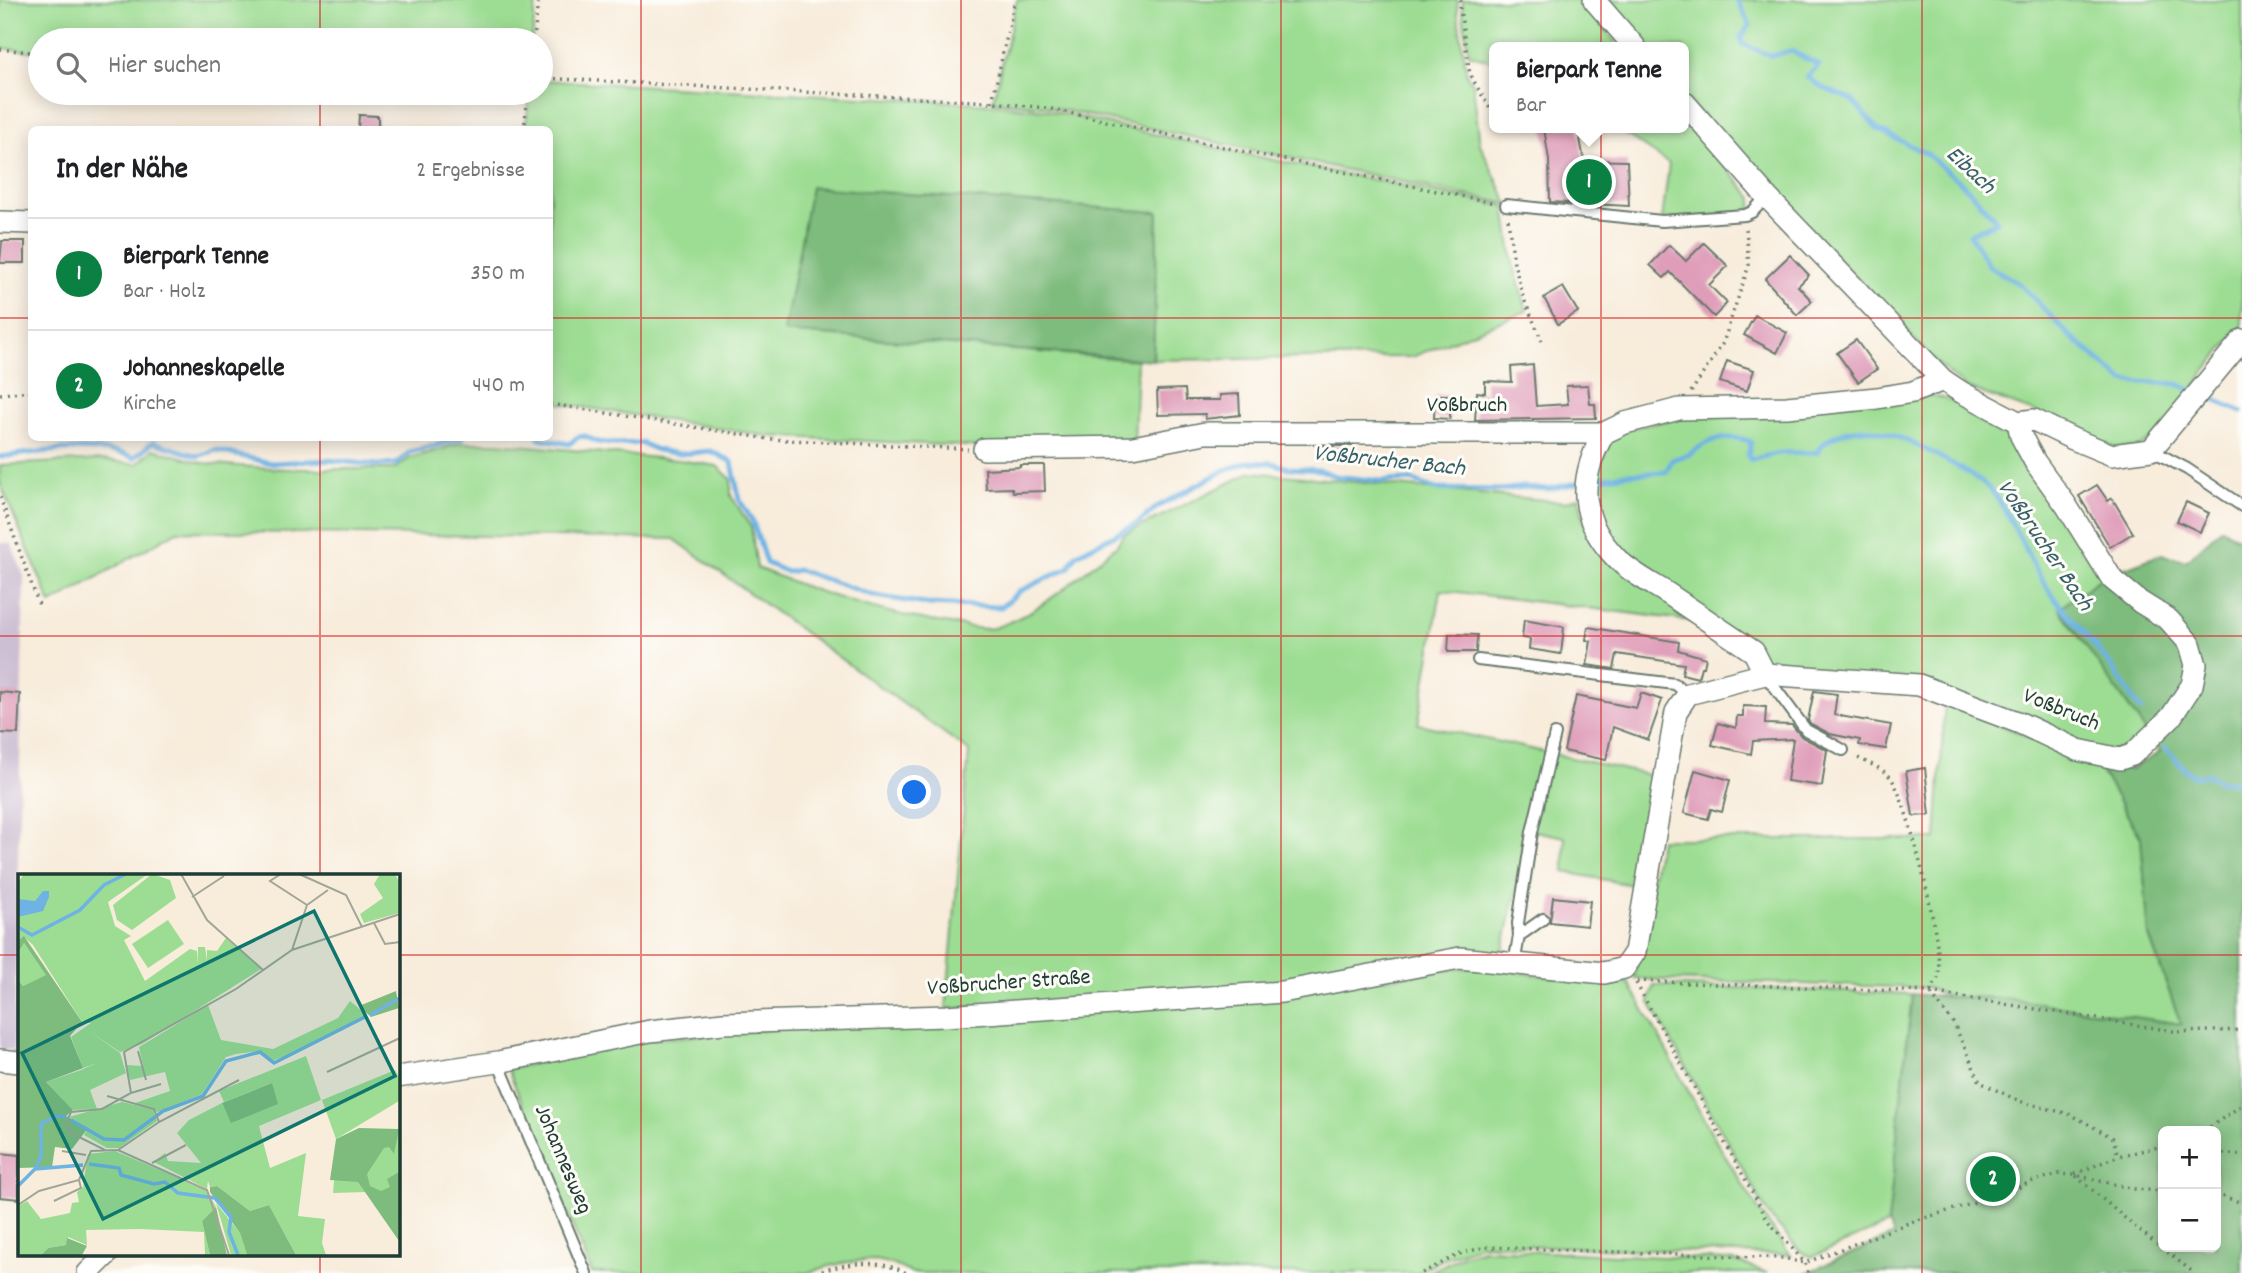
<!DOCTYPE html>
<html lang="de">
<head>
<meta charset="utf-8">
<style>
  :root { --surface:#fff; --page:#f6f6f6; --text:#202124; --muted:#757577; --line:#e0e0e0; --accent:#0b8043 }
  body { margin:0; font-family:Dekko,sans-serif; background:var(--page); color:var(--text) }
  .controls { position:absolute; right:21px; bottom:21px; display:grid; overflow:hidden; border-radius:10px; box-shadow:0 4px 18px #0003 }
  .controls button { width:63px; height:63px; display:grid; place-items:center; padding:0; border:0; border-bottom:2px solid var(--line); background:var(--surface); color:var(--text); font:35px sans-serif }
  .you { position:absolute; left:915px; top:793px; width:24px; height:24px; margin:-18px; border:5px solid #fff; border-radius:50%; background:#1a73e8; box-shadow:0 0 0 10px #1a73e833 }
  .badge { display:grid; place-items:center; width:46px; height:46px; border-radius:50%; background:var(--accent); color:#fff; font-size:23px; font-weight:700 }
  .pin { position:absolute; translate:-50% -50%; border:4px solid #fff; box-shadow:0 2px 7px #0006 }
  .popup { position:absolute; left:1489px; top:42px; width:200px; height:91px; box-sizing:border-box; display:grid; place-content:center; border-radius:10px; background:var(--surface); filter:drop-shadow(0 2px 5px #0005); font-size:23px; white-space:nowrap; color:var(--muted) }
  .popup b { font-size:26px; color:var(--text) }
  .popup::after { content:''; position:absolute; left:50%; top:100%; margin-left:-14px; border:14px solid transparent; border-top-color:var(--surface) }
  .list { margin:0; padding:0; list-style:none }
  h2 { display:flex; justify-content:space-between; align-items:center; height:91px; margin:0; padding:0 28px; font-size:30px }
  h2 small { font-size:23px; font-weight:400; color:var(--muted) }
  .list li { display:grid; grid-template-columns:46px 1fr auto; gap:21px; align-items:center; box-sizing:border-box; height:112px; padding:0 28px; border-top:2px solid var(--line) }
  .list b { display:block; font-size:26px; white-space:nowrap }
  .list p { margin:0; font-size:23px; white-space:nowrap; color:var(--muted) }
  .list em { font-size:23px; font-style:normal; color:var(--muted) }
  .icon { flex:none; width:38px; height:38px; fill:none; stroke:currentColor; stroke-width:2; stroke-linecap:round; stroke-linejoin:round }
  .map { position:relative; flex:none; width:2242px; height:1273px; overflow:hidden }
  .search { position:absolute; background:var(--surface); box-shadow:0 4px 18px #0003; left:28px; top:28px; width:525px; height:77px; display:flex; align-items:center; gap:18px; box-sizing:border-box; padding:0 24px; border-radius:38px; color:var(--muted); font-size:26px }
  .panel { position:absolute; background:var(--surface); box-shadow:0 4px 18px #0003; left:28px; top:126px; width:525px; height:315px; border-radius:10px }
  .map>svg:first-child { display:block }
  .industrial { fill:#ccbed3 }
  .green { fill:#9ddd93; stroke:#5e8d64; stroke-width:2 }
  .forest { fill:#7ebc7d; stroke:#4e7c58; stroke-width:2; fill-rule:evenodd }
  .lines { fill:none; stroke-linecap:round; stroke-linejoin:round }
  .stream { stroke:#6eb3e4; stroke-width:5 }
  .building { fill:#df9db9 }
  .lane-casing { stroke:#6b7a6e; stroke-width:14 }
  .street-casing { stroke:#6b7a6e; stroke-width:24 }
  .path { stroke:#6b7a6e; stroke-width:3.5; stroke-dasharray:2 5; stroke-linecap:butt }
  .lane { stroke:#fff; stroke-width:10 }
  .street { stroke:#fff; stroke-width:21 }
  .grid { fill:none; stroke:#d62828; stroke-width:2; stroke-opacity:0.55 }
  .labels { text-anchor:middle; dominant-baseline:central; stroke-width:6; stroke-linejoin:round; paint-order:stroke }
  .street-label { font-size:23px; fill:#1f3d34; stroke:#fdfcf7 }
  .water-label { font-size:24px; font-style:italic; fill:#376069; stroke:#fdfcf7 }
  .inset-river { fill:none; stroke:#6eb3e4; stroke-width:3.5 }
  .inset-road { fill:none; stroke:#a1a698; stroke-width:2 }
  .view { fill:#0f766e; fill-opacity:0.15; stroke:#0f766e; stroke-width:3.5 }
  .inset-edge { fill:none; stroke:#1f3d34; stroke-width:3.5 }
</style>
</head>
<body>
<div class="map">
<svg width="2242" height="1273" viewBox="0 0 2242 1273">
  <rect width="100%" height="100%" fill="#fdfcf7"/>
  <filter id="ink" filterUnits="userSpaceOnUse"><feTurbulence type="fractalNoise" baseFrequency=".0143" numOctaves="2"/><feDisplacementMap in="SourceGraphic" scale="14" xChannelSelector="R" yChannelSelector="G"/><feConvolveMatrix kernelMatrix="1 2 1 2 8 2 1 2 1" color-interpolation-filters="sRGB"/></filter>
  <filter id="wash" filterUnits="userSpaceOnUse"><feTurbulence type="fractalNoise" baseFrequency=".00686" numOctaves="4" result="noise"/><feDisplacementMap in="SourceGraphic" scale="28" xChannelSelector="R" yChannelSelector="G"/><feGaussianBlur stdDeviation="1.57" result="paint"/><feColorMatrix in="noise" values="0 0 0 0 0 0 0 0 0 0 0 0 0 0 0 0 0 1.4 0 .05"/><feComposite in="paint" operator="in"/></filter>
  <g filter="url(#wash)">
    <rect width="100%" height="100%" fill="#f8ecdb"/>
    <polygon class="industrial" points="0,543 11,543 24,576 14,1051 0,1049"/>
    <g class="green">
      <polygon points="0,0 536,0 532,40 40,40 40,52 0,48"/>
      <polygon points="1017,0 1458,0 1457,10 1467,76 1473,84 1480,144 1508,204 1044,106 993,101"/>
      <polygon points="1463,0 1583,0 1619,47 1494,47 1494,62 1469,54 1462,9"/>
      <polygon points="1598,0 2242,0 2242,327 2202,375 2170,425 2139,447 2114,448 2034,412 1965,387 1938,364 1684,96 1684,47 1640,47"/>
      <polygon points="541,80 991,104 1046,110 1244,154 1505,206 1513,263 1527,311 1412,357 1153,360 1158,212 785,332 1137,360 1134,444 984,447 768,436 550,402 550,130 525,130 530,93 541,93"/>
      <polygon points="1684,119 1753,198 1751,209 1745,213 1662,220 1669,164 1617,128 1684,128"/>
      <polygon points="1930,395 1954,401 1979,412 2001,429 2034,472 2104,576 2147,734 2123,753 2103,755 1947,692 1769,665 1621,559 1599,530 1591,484 1610,442 1626,429 1680,418"/>
      <path d="M461 443H497L679 460 717 466 731 479V496L751 527 757 568C823 595 886 615 957 625 968 626 984 631 994 628 1043 612 1079 576 1117 545L1123 535 1251 472 1565 502 1579 497 1584 522 1693 621 1441 590 1418 724 1658 777 1638 886 1564 872 1565 837 1530 830 1502 955 1271 987 946 1009 969 751 674 539 177 531 51 604 0 483V465L101 460 137 464 153 449 203 463 239 466 286 469H395L410 458Z"/>
      <polygon points="1945,702 2098,766 2141,838 2149,936 2181,1024 2003,998 1949,997 1928,988 1635,979 1638,953 1660,839 1936,839"/>
      <path d="M1473 967 1594 982 1629 983C1681 1075 1727 1171 1791 1255L1483 1244 1447 1257 1417 1273H911C899 1267 887 1261 873 1260 852 1260 827 1266 807 1273H592L508 1069 645 1040 1387 978Z"/>
      <polygon points="1654,985 1912,994 1888,1224 1812,1257 1800,1251 1769,1216 1649,1001"/>
      <polygon points="1484,1249 1731,1260 1768,1273 1428,1273 1463,1255"/>
    </g>
    <g class="forest">
      <polygon points="811,187 1158,212 1153,360 784,332"/>
      <path d="M2222 528 2242 541V1273H1806L1894 1235 1888 1224 1912 994 1949 997 2003 998 2181 1024 2149 936 2141 838 2098 766 2132 769 2160 752 2059 608 2104 576 2162 554 2186 561ZM2163 1131H2216V1247H2163Z"/>
    </g>
    <g class="lines">
      <g class="stream">
        <polyline points="1737,0 1750,25 1741,37 1742,44 1772,56 1791,51 1819,65 1807,77 1823,88 1852,100 1877,129 1927,154 1964,185 1997,221 1970,234 1989,266 2021,285 2069,335 2123,381 2177,384 2194,391"/>
        <polyline points="2203,395 2242,412"/>
        <polyline points="538,438 569,444 578,437 585,436 597,442 616,444 641,443 657,450 680,454 711,451 732,462 739,499 753,522 766,563 787,572 798,570 875,596 926,604 1001,607 1020,591 1068,568 1077,554 1138,523 1157,507 1225,470 1248,462 1272,463 1288,468 1320,470 1335,476 1381,481 1411,480 1436,489 1502,490 1524,487 1547,489 1583,482"/>
        <path d="M0 457C36 452 102 442 134 458L153 442 198 456 215 450 271 463 328 460 375 465 396 464 410 452 463 438"/>
        <path d="M1592 480 1625 474 1666 472 1672 460C1677 457 1682 457 1688 455 1695 451 1700 446 1707 443 1719 437 1739 436 1751 442L1748 456 1751 460C1761 458 1770 454 1780 453 1792 451 1804 455 1817 452 1828 433 1856 426 1878 431 1904 436 1978 474 1994 494 2011 516 2026 553 2041 578 2060 610 2089 636 2111 666 2122 680 2130 696 2141 710"/>
        <polyline points="2165,748 2189,773 2196,776 2206,774 2221,782 2242,782"/>
      </g>
    </g>
    <g id="blocks">
      <g class="building">
        <polygon points="359,115 378,116 378,130 358,130"/>
        <polygon points="1544,128 1578,128 1584,160 1627,161 1629,206 1550,202 1549,160"/>
        <polygon points="2,241 25,241 25,263 0,263"/>
        <polygon points="1704,243 1728,266 1709,285 1727,303 1714,317 1670,272 1664,278 1650,265 1669,245 1686,261"/>
        <polygon points="1790,255 1809,275 1798,286 1812,301 1797,315 1765,279"/>
        <polygon points="1563,287 1578,312 1558,324 1544,298"/>
        <polygon points="1755,315 1787,333 1777,353 1744,335"/>
        <polygon points="1856,340 1877,369 1858,382 1837,353"/>
        <polygon points="1727,361 1754,370 1747,391 1720,382"/>
        <polygon points="1533,365 1536,406 1568,404 1566,386 1588,385 1590,404 1595,404 1596,418 1475,420 1477,392 1485,393 1485,381 1512,382 1511,367"/>
        <polygon points="1185,389 1186,400 1220,400 1220,395 1239,394 1240,415 1205,419 1205,414 1158,415 1157,390"/>
        <polygon points="1435,395 1450,395 1450,419 1434,418"/>
        <polygon points="1321,446 1354,446 1353,462 1320,458"/>
        <polygon points="1020,465 1044,465 1045,491 1013,492 1012,488 986,489 985,469 1020,467"/>
        <polygon points="2097,485 2108,501 2112,498 2133,533 2110,547 2079,496"/>
        <polygon points="2186,502 2209,513 2200,532 2177,521"/>
        <polygon points="1524,620 1564,627 1561,654 1529,649 1530,639 1522,638"/>
        <polygon points="1588,627 1679,642 1678,650 1706,658 1704,667 1701,667 1698,678 1682,674 1684,664 1617,654 1614,669 1587,665 1591,641 1586,640"/>
        <polygon points="1449,634 1477,635 1476,652 1448,652"/>
        <polygon points="1814,691 1837,694 1834,715 1891,725 1886,749 1859,745 1860,740 1830,734 1811,724 1808,720"/>
        <polygon points="0,692 20,694 18,734 0,733"/>
        <polygon points="1641,693 1662,700 1648,740 1613,727 1606,760 1564,751 1576,696 1636,708"/>
        <polygon points="1743,706 1766,707 1765,724 1792,725 1802,737 1827,750 1822,786 1787,781 1793,739 1753,741 1751,754 1712,745 1718,723 1736,728 1737,716 1743,716"/>
        <polygon points="1925,768 1930,815 1913,816 1906,771"/>
        <polygon points="1695,770 1730,780 1722,812 1711,809 1708,819 1684,813"/>
        <polygon points="1553,897 1590,901 1587,926 1550,922"/>
        <polygon points="0,1153 19,1155 19,1199 0,1197"/>
        <polygon points="1989,1169 2004,1169 2004,1186 1991,1186 1983,1182 1983,1174"/>
      </g>
    </g>
  </g>
  <g filter="url(#ink)">
    <use href="#blocks" fill-opacity="0" stroke="#6b7a6e" stroke-width="2"/>
    <g class="lines">
      <defs>
        <g id="lane">
          <polyline points="1506,205 1662,221 1745,215 1752,212 1767,197"/>
          <polyline points="2151,450 2187,469 2242,506"/>
          <polyline points="1478,660 1675,684 1688,694"/>
          <polyline points="1766,676 1806,730 1843,750"/>
          <polyline points="1519,936 1518,923 1532,832 1555,734"/>
          <polyline points="1514,964 1519,936 1543,919"/>
          <polyline points="498,1062 586,1273"/>
        </g>
        <g id="street">
          <polyline points="1594,0 1635,47"/>
          <polyline points="1684,102 1767,197 1943,380 1961,392 2018,422 2034,420 2073,439 2112,455 2151,450 2242,340"/>
          <polyline points="0,222 32,223"/>
          <path d="M1604 433C1578 479 1578 519 1617 559 1631 573 1653 584 1670 595 1698 614 1726 633 1754 652L1765 674"/>
          <polyline points="984,449 1133,447 1205,433 1604,433 1625,423 1679,409 1787,407 1877,398 1913,392 1943,380"/>
          <polyline points="0,1060 19,1062"/>
          <polyline points="397,1077 498,1062 650,1031 723,1023 946,1016 1282,992 1460,958 1604,973 1624,968 1635,952 1676,712 1688,694 1765,674 1919,685 2020,723 2078,750 2120,759 2132,755 2171,717 2192,685 2196,665 2190,644 2169,620 2140,602 2112,579 2066,505 2035,462 2021,436 2018,422"/>
          <polyline points="88,1273 107,1254"/>
        </g>
      </defs>
      <use href="#lane" class="lane-casing"/>
      <use href="#street" class="street-casing"/>
      <g class="path">
        <polyline points="1461,0 1460,9 1470,75 1494,115"/>
        <polyline points="534,40 538,0"/>
        <polyline points="0,49 40,53"/>
        <polyline points="541,78 992,102 1047,108 1246,152 1495,203"/>
        <polyline points="992,102 1015,0"/>
        <polyline points="524,130 528,93"/>
        <polyline points="1508,219 1514,263 1523,297 1542,341"/>
        <polyline points="1691,392 1723,343 1749,265 1746,228"/>
        <polyline points="0,394 32,391"/>
        <polyline points="550,404 769,439 968,449"/>
        <polyline points="0,497 39,605"/>
        <path d="M1637 981 1930 992C1932 988 1936 982 1938 978 1945 950 1908 801 1891 778 1883 768 1865 762 1854 756"/>
        <polyline points="1636,983 1769,1222 1805,1263 1808,1273"/>
        <polyline points="1930,992 2179,1032 2242,1030"/>
        <polyline points="1931,994 1954,1024 1980,1082 2019,1101 2072,1115 2113,1138 2118,1156"/>
        <polyline points="2204,1131 2242,1105"/>
        <polyline points="2216,1153 2242,1155"/>
        <polyline points="2075,1174 2118,1156 2163,1146"/>
        <polyline points="2076,1176 2134,1226 2194,1273"/>
        <polyline points="2216,1194 2242,1203"/>
        <path d="M815 1273C847 1263 876 1258 907 1273"/>
        <polyline points="1422,1273 1462,1253 1486,1247 1783,1258 1805,1263 1911,1222 2005,1194 2030,1182 2059,1174 2075,1175 2135,1189 2163,1191"/>
      </g>
      <use href="#lane" class="lane"/>
      <use href="#street" class="street"/>
    </g>
  </g>
  <path class="grid" d="M320 0V40M641 0V1273M961 0V1273M1281 0V1273M1601 0V1273M1922 0V1273M320 93V130M0 318H32M550 318H2242M320 438V876M0 636H2242M0 955H19M397 955H2242M320 1254V1273"/>
  <g class="labels">
    <g class="street-label">
      <text x="1467" y="406">Voßbruch</text>
      <text transform="translate(2061 711) rotate(22)">Voßbruch</text>
      <text transform="translate(1009 984) rotate(-4)">Voßbrucher Straße</text>
      <text transform="translate(562 1160) rotate(67)">Johannesweg</text>
    </g>
    <g class="water-label">
      <text transform="translate(1970 171) rotate(43)">Eibach</text>
      <text transform="translate(1389 462) rotate(6)">Voßbrucher Bach</text>
      <text transform="translate(2044 546) rotate(56)">Voßbrucher Bach</text>
    </g>
  </g>
  <g transform="translate(18 874)">
    <rect width="382" height="382" fill="#f8ecdb"/>
    <path d="M6 0H130L90 28 97 52 113 62 106 66 127 107 172 75 179 77 180 90V73H187L189 87V76L199 77 208 64 243 95 124 170 102 178 71 157 102 179 108 199 72 216 79 235 55 236 28 208 63 196 79 189 65 194 53 163 73 149 64 148 15 71 6 63 0 67V8ZM134 0 152 6 158 24 114 56 99 46 95 31ZM362 0H377L381 8V39L346 49 342 40 365 24 356 10ZM150 46 166 70 130 94 114 70ZM6 69 29 101 5 112 0 106V79ZM332 127 349 141 284 176 254 187 242 177 218 180 208 183 184 220 140 238 117 229 152 217 147 198 112 206 108 191 125 192 121 173 190 131 203 166 255 175 320 144ZM288 182 303 226 241 252 252 294 288 279 280 342 307 345 304 369 308 381H278L251 331 232 337 199 312 192 313 190 307 189 315 136 288 147 279 150 287 183 289 159 259 171 246 204 229 213 248 254 209 206 228 201 217ZM377 196 381 203V227L318 265 304 226ZM104 228 135 235 139 247 101 274H89L66 261 70 254 51 243ZM344 255H381V317L315 319 319 269ZM97 277 189 316 198 333 184 347 192 381H187L186 358 122 355 68 356 69 371 50 363 48 371 30 374 23 381H0V332L9 327 23 345 52 339 54 329 61 328 59 318 65 313 70 280ZM198 329 222 359 229 381H213Z" fill="#9ddd93"/>
    <path d="M6 62 64 148 52 162 65 194 28 208 55 236 48 242 70 254 54 275 37 273 34 293 0 294V106L5 112 28 101 6 69 0 79V67ZM378 117 381 134 353 143 341 132ZM254 209 260 230 213 249 204 229ZM341 254 381 255 376 280 371 273 366 274 349 300 352 312 363 317 372 313 369 305 381 298V367L340 308 312 306 318 265ZM199 312 232 337 251 331 278 381H229L222 359 192 318V313ZM198 333 208 377 209 381H192L184 347ZM49 364 69 372 64 381H23L30 374 48 371Z" fill="#7ebc7d"/>
    <path d="M25 17H31V23L25 37 0 43V25L17 27Z" fill="#6eb3e4"/>
    <path class="inset-river" d="M0 53 14 61 62 36 86 11 108 0M352 141 382 124M53 246 86 265 106 266 145 237 185 222 208 187 242 178 256 189 349 142M71 290 101 294 103 301 136 310 147 308 160 319 197 324 213 343 211 358 220 381M17 295 65 291M0 312 17 295 23 282V250L38 242 48 243"/>
    <path class="inset-road" d="M163 0 189 46 245 96M263 0 252 7 289 31M281 0 328 21 344 53M174 23 206 2M356 49 367 70 382 68M274 76 289 31 310 16M120 177 128 206M309 198 382 164M113 219 143 210M89 222 136 235 141 248M87 276 51 258 49 247 53 238 84 235 113 219 106 178 218 115 274 76 382 40M100 276 141 248 221 206M44 277 68 281M134 289 168 271M36 327 63 314 61 306M0 331 21 317 61 306 73 277 100 276 189 316 211 381"/>
    <path class="view" d="M296 37 377 202 85 345 4 179Z"/>
    <rect width="382" height="382" class="inset-edge"/>
  </g>
</svg>
<div class="controls">
<button>+</button>
<button>−</button>
</div>
<div class="you"></div>
<div class="pin badge" style="left:1589px;top:182px">1</div>
<div class="popup"><b>Bierpark Tenne</b>Bar</div>
<div class="pin badge" style="left:1993px;top:1179px">2</div>
<div class="search"><svg class="icon" aria-label="search" viewBox="0 0 24 24"><circle cx="10" cy="10" r="6"/><path d="M15 15l6 6"/></svg>Hier suchen</div>
<section class="panel">
<h2>In der Nähe<small>2 Ergebnisse</small></h2>
<ul class="list">
<li><span class="badge">1</span><div><b>Bierpark Tenne</b><p>Bar · Holz</p></div><em>350 m</em></li>
<li><span class="badge">2</span><div><b>Johanneskapelle</b><p>Kirche</p></div><em>440 m</em></li>
</ul>
</section>
</div>
</body>
</html>
